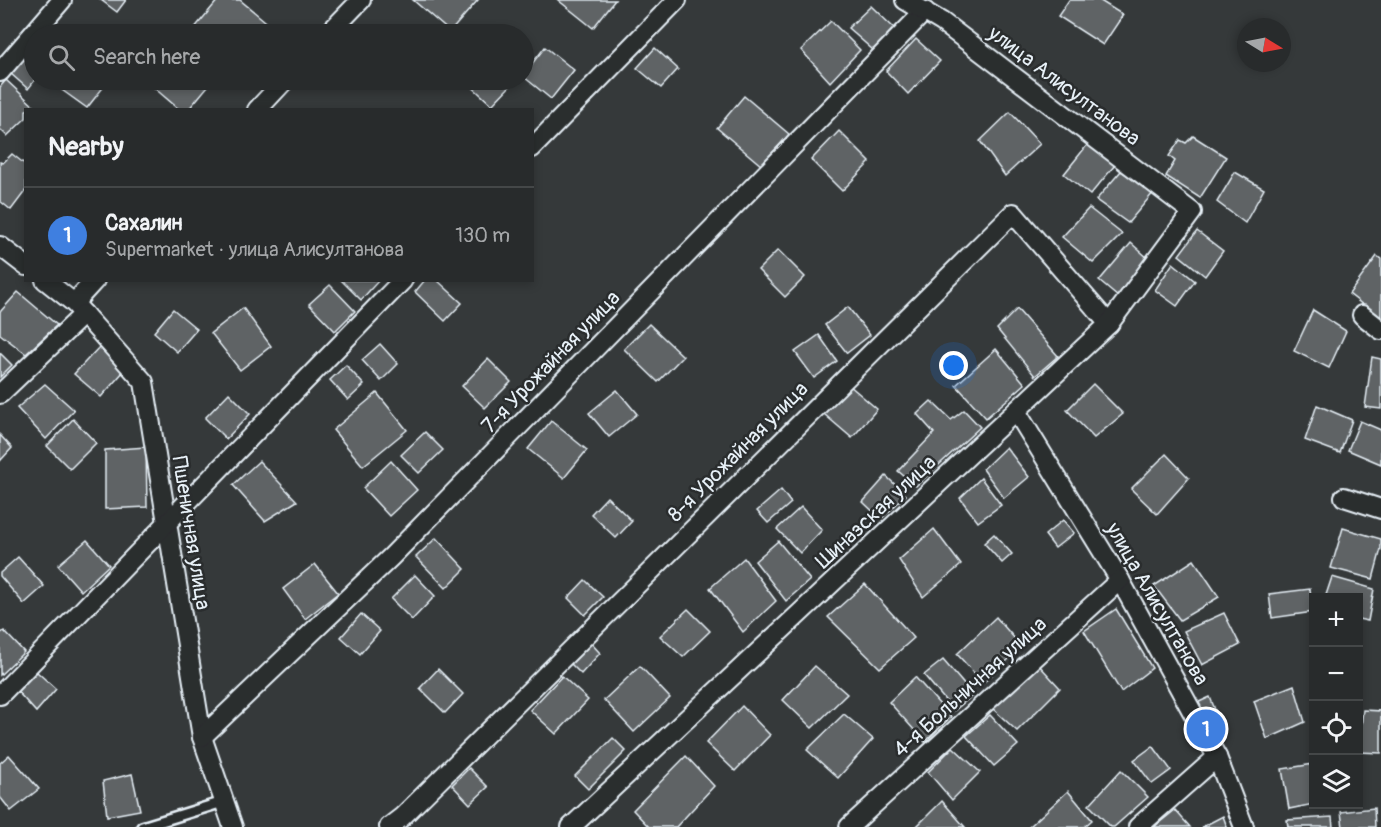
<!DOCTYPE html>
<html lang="en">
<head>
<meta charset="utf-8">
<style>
  :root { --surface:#282b2c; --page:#343738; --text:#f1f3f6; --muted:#a5a7a9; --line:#444748; --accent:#ffd166 }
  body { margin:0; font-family:Pangolin,sans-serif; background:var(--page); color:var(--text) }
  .controls { position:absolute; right:18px; bottom:18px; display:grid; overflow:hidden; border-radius:0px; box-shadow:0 3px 9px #0003 }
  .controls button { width:54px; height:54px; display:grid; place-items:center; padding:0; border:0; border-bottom:2px solid var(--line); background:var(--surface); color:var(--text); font:30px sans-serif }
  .compass { position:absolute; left:1237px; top:18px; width:54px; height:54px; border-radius:50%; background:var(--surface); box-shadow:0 3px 9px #0003; rotate:100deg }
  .you { position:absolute; left:954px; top:366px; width:21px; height:21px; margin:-15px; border:4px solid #fff; border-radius:50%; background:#1a73e8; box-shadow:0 0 0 9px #1a73e833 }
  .badge { display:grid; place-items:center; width:39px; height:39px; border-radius:50%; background:var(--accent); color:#fff; font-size:20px; font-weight:700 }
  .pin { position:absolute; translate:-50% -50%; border:3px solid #fff; box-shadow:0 2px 6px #0006 }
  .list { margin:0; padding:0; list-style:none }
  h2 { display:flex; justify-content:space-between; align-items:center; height:78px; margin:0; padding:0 24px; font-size:26px }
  h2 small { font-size:20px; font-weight:400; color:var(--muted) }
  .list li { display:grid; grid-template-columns:39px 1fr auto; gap:18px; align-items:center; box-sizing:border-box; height:96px; padding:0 24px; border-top:2px solid var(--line) }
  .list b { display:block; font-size:22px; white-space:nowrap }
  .list p { margin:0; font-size:20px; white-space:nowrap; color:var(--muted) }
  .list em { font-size:20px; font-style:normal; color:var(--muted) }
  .icon { flex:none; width:33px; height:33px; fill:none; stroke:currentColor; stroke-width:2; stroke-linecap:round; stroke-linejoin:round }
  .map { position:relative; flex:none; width:1381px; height:827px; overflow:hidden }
  .search { position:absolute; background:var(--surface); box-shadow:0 3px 9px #0003; left:24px; top:24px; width:510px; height:66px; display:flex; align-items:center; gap:15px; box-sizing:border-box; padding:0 21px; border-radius:33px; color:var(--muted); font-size:22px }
  .panel { position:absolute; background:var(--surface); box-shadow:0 3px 9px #0003; left:24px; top:108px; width:510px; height:174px; border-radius:0px }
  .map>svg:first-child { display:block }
  .building { fill:#5f6365; stroke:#e8f1f8; stroke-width:1.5 }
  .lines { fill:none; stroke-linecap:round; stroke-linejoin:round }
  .lane-casing { stroke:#e8f1f8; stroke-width:14 }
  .street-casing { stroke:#e8f1f8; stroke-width:22 }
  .lane { stroke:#2a2d2e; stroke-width:9 }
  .street { stroke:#2a2d2e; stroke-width:18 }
  .labels { text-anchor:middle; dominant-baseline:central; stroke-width:5; stroke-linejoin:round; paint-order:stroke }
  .street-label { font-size:21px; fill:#e8f1f8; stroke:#2a2d2e }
</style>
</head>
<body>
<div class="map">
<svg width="1381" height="827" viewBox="0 0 1381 827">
  <rect width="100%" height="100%" fill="#35393a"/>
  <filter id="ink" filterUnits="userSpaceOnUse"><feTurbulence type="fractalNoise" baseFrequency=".0167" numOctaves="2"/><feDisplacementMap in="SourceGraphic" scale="12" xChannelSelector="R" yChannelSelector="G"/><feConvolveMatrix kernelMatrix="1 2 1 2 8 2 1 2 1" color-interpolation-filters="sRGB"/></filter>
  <g filter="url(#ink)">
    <g class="building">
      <polygon points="101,0 126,0 117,12"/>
      <polygon points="218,0 240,0 265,21 254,34 199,34 193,30"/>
      <polygon points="413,0 478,0 450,32"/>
      <polygon points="558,0 615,0 593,28"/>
      <polygon points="1069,0 1099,0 1123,15 1103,45 1058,16"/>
      <polygon points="871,6 894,28 873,50 848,28"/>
      <polygon points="831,21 860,50 830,82 801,50"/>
      <polygon points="916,39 940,61 908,94 886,71"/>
      <polygon points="545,47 574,70 551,99 524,77 524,74"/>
      <polygon points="655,48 678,69 661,88 637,68"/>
      <polygon points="24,59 34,71 35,80 28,89 10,73"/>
      <polygon points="6,80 36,108 26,110 26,118 7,136 0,129 0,87"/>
      <polygon points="48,80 109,80 87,108"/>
      <polygon points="145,80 213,80 188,110 180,110"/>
      <polygon points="470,80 505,80 511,85 492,105 467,82"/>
      <polygon points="744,96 789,134 762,166 717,128"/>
      <polygon points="1010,112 1040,144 1005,176 980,141"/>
      <polygon points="839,131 870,162 842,191 811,160"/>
      <polygon points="1193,136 1226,157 1200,198 1166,176 1175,161 1169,156 1180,140 1186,143"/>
      <polygon points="1088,144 1115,165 1090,195 1064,174"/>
      <polygon points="12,154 26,165 26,190 11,210 0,201 0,162 3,163"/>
      <polygon points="1121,171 1154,192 1128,223 1096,200"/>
      <polygon points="1235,172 1264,189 1245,223 1217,202"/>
      <polygon points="1089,208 1122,234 1093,263 1062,237"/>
      <polygon points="1197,231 1223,251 1205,276 1179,255"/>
      <polygon points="1131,243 1149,259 1118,297 1099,281"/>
      <polygon points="778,250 805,277 785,297 758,270"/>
      <polygon points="1377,256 1381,259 1381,319 1349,294"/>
      <polygon points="1173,263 1195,281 1177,306 1155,290"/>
      <polygon points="341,280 379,280 361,300"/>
      <polygon points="425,280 437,280 462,303 445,321 415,292"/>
      <polygon points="330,285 355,311 335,331 309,304"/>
      <polygon points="18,292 57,325 26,354 0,334 0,312"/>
      <polygon points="848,307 870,335 847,353 825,325"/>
      <polygon points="243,308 271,346 240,370 211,333"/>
      <polygon points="173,309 197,329 177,352 154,332"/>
      <polygon points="1017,309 1058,356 1035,376 997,329"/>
      <polygon points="1313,310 1346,331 1329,368 1294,351"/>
      <polygon points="649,324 683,356 658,382 624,349"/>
      <polygon points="819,335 837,361 814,378 795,352"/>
      <polygon points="380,344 398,364 381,381 362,360"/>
      <polygon points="100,346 124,371 101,397 74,374"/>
      <polygon points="996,349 1025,384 986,418 956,385"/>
      <polygon points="0,353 12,365 0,377"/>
      <polygon points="1372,357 1381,359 1381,409 1365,407"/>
      <polygon points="488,359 511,382 485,408 462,386"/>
      <polygon points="346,365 364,385 348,400 330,380"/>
      <polygon points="842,379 877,409 852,438 818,409"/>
      <polygon points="45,384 74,410 46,439 17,408"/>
      <polygon points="1093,384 1123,414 1094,438 1067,410"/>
      <polygon points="617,390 637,414 609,437 589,413"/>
      <polygon points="229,393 250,414 226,439 205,418"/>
      <polygon points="377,393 407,430 363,466 333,430"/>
      <polygon points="931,401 951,420 964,410 980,427 916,486 898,471 934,433 917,414"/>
      <polygon points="1317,405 1352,420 1340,453 1305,440"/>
      <polygon points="73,419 96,443 70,469 47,446"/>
      <polygon points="551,421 587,450 564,478 528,449"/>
      <polygon points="1360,421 1381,430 1381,464 1348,450"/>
      <polygon points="425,432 443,450 419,473 401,455"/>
      <polygon points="0,435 12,448 0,461"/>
      <polygon points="146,447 147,507 105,509 105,450"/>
      <polygon points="1006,447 1029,477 1004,498 983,469"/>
      <polygon points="1166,454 1189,478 1157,514 1131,489"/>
      <polygon points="259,461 297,501 265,521 233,485"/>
      <polygon points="391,461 417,490 389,516 363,488"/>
      <polygon points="886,476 906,495 881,519 863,502"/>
      <polygon points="981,478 1001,505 978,522 960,498"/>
      <polygon points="781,490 791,503 768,523 757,511"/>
      <polygon points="607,497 632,521 616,538 591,514"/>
      <polygon points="801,507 822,530 800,553 777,529"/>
      <polygon points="1063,520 1074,533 1055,548 1045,535"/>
      <polygon points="1343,528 1381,539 1381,549 1373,579 1331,568"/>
      <polygon points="934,529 961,565 923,597 899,560"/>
      <polygon points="994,534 1012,554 1002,563 984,543"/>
      <polygon points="436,538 465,569 446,588 416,557"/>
      <polygon points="87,540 109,565 81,591 58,565"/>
      <polygon points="778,541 810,580 786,601 755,561"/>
      <polygon points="18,557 44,586 24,604 0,576 0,573"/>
      <polygon points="744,558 776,601 743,632 710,588"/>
      <polygon points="1194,560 1219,597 1180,620 1154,586"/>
      <polygon points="315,564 338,593 305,619 283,589"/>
      <polygon points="415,575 435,596 412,620 391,599"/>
      <polygon points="1332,577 1374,589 1368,621 1358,619 1358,598 1325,598"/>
      <polygon points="585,580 603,597 585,615 568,598"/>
      <polygon points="865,584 914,638 880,668 828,617"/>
      <polygon points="1310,589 1313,612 1272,618 1269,594"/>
      <polygon points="688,609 710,631 683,657 660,636"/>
      <polygon points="1116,609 1152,668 1121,692 1084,631"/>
      <polygon points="1224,613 1240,645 1202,665 1184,631"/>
      <polygon points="361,614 380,631 360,654 341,637"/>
      <polygon points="996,617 1022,647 983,683 957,654"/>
      <polygon points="4,631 24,652 0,675 0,634"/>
      <polygon points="590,642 600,653 581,674 570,663"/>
      <polygon points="943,660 973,695 954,711 924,675"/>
      <polygon points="1038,664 1060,688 1017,731 992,708"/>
      <polygon points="640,666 670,698 634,732 604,700"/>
      <polygon points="815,666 847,694 812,728 783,700"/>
      <polygon points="438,669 463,694 445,713 420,688"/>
      <polygon points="37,672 56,689 36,712 17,691"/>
      <polygon points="562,676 588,700 556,734 530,710"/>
      <polygon points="915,677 951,717 925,742 889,702"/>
      <polygon points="1294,685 1305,722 1267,739 1254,701"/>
      <polygon points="1210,697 1222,727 1209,733 1197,703"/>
      <polygon points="742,706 770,735 735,771 706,743"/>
      <polygon points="1363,710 1381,711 1381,753 1358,752"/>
      <polygon points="844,714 873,739 838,778 807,750"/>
      <polygon points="990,715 1018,745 994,766 966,736"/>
      <polygon points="613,738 626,751 588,789 575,776"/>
      <polygon points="1153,746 1171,770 1152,784 1134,760"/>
      <polygon points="953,747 980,772 952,800 928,772"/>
      <polygon points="9,755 39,789 11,811 0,797 0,763"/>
      <polygon points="686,756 714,786 676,827 649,827 633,810"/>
      <polygon points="1314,764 1314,804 1289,809 1282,769"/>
      <polygon points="469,768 488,787 470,804 452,785"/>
      <polygon points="1121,770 1148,797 1114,827 1111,827 1089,805"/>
      <polygon points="132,774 140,810 107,816 103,781"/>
      <polygon points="1068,791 1092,820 1084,827 1029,827"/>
      <polygon points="942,801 965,827 916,827"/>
      <polygon points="1374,808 1375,827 1343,827 1341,812"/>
      <polygon points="1175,810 1190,827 1154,827"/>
      <polygon points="1223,816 1227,827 1202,827"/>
      <polygon points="1332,817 1333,827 1288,827 1287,820"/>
    </g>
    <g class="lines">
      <defs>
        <polyline id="lane" points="142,827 223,802"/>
        <g id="street">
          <polyline points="328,34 361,0"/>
          <polyline points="0,72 62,0"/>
          <polyline points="257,110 285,80"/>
          <polyline points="532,148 677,0"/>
          <polyline points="0,246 26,266"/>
          <polyline points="45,280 74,303 144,382 202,737 233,827"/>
          <polyline points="74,303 95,280"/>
          <polyline points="1362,315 1381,330"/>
          <polyline points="0,394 84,314"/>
          <polyline points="1016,411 1120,580 1217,757 1244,827"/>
          <polyline points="1344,497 1381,509"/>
          <polyline points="0,695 403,280"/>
          <polyline points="202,737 391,557 925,11"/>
          <polyline points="389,827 402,817 1013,213 1109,324"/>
          <polyline points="571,827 1109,324 1192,212 942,22 905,0"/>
          <polyline points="849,827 1120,580"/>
          <polyline points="1138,827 1217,757"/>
        </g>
      </defs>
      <use href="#lane" class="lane-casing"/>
      <use href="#street" class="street-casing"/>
      <use href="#lane" class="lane"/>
      <use href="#street" class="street"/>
    </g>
  </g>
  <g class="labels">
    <g class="street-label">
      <text transform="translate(1064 86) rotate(37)">улица Алисултанова</text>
      <text transform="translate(551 362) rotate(-46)">7-я Урожайная улица</text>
      <text transform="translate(738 452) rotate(-45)">8-я Урожайная улица</text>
      <text transform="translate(876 512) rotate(-43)">Шиназская улица</text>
      <text transform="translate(191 533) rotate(81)">Пшеничная улица</text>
      <text transform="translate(1157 604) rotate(60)">улица Алисултанова</text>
      <text transform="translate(970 687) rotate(-42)">4-я Больничная улица</text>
    </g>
  </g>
</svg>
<div class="controls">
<button>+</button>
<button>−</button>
<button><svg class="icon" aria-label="locate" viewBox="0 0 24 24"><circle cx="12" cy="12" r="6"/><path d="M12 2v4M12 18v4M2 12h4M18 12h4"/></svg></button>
<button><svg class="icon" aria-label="layers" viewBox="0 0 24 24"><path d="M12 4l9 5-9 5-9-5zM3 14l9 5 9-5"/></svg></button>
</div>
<svg class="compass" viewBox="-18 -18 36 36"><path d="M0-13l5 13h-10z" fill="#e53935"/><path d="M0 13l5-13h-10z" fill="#a5a7a9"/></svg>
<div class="you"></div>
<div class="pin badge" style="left:1206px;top:729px;background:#3f7fe0">1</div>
<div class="search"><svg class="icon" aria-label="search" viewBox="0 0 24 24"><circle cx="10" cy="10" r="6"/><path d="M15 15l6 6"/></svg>Search here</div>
<section class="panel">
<h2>Nearby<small></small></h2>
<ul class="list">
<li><span class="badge" style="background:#3f7fe0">1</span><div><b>Сахалин</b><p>Supermarket · улица Алисултанова</p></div><em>130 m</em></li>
</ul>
</section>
</div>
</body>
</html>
